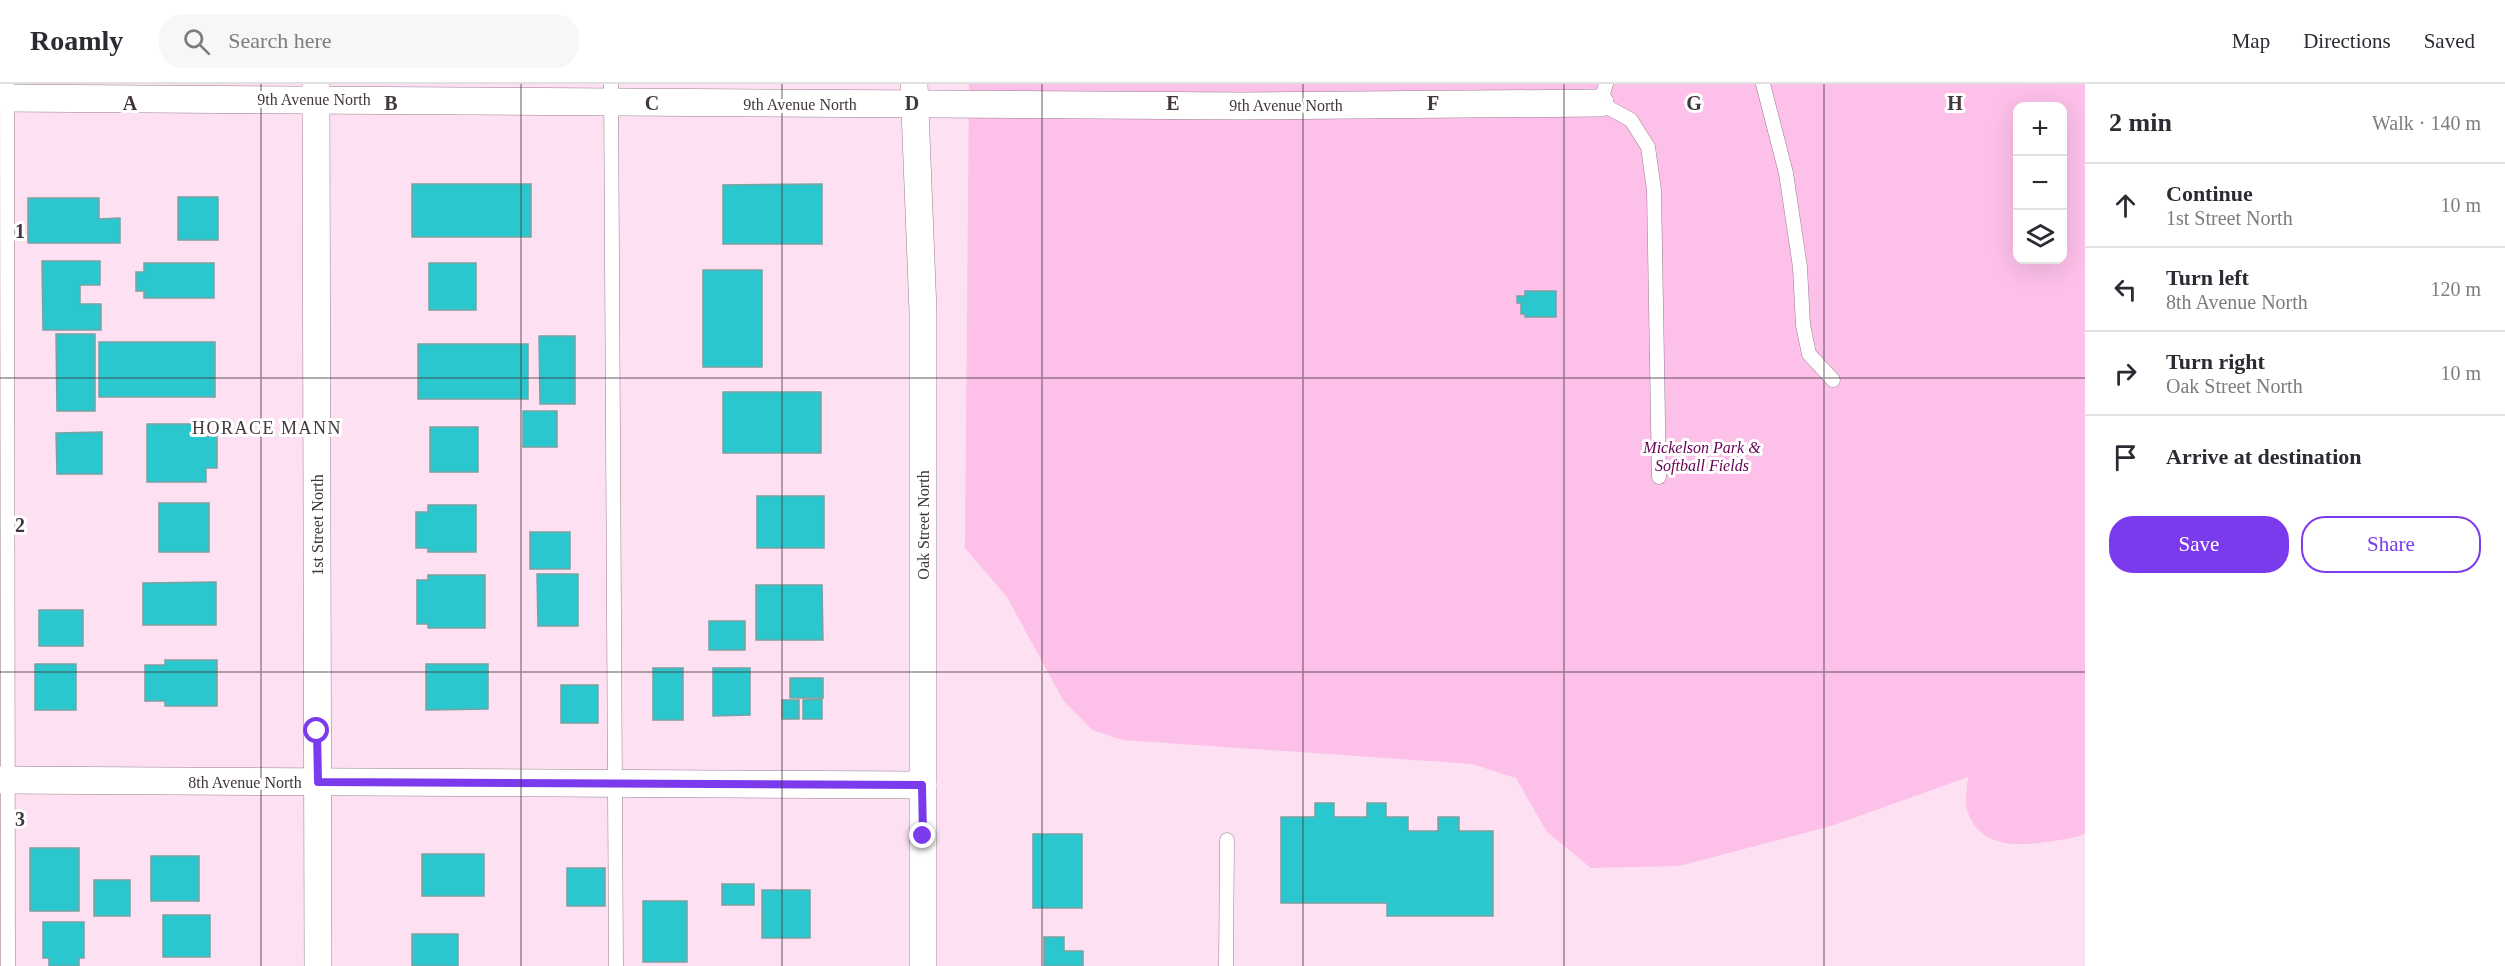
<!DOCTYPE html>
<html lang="en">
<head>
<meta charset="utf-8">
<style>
  :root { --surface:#fff; --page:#f7f7f7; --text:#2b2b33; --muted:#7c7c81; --line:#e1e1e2; --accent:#7c3aed }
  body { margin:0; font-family:Georgia,serif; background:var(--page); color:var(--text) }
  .controls { position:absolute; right:18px; top:18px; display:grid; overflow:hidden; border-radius:12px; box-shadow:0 6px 24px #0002 }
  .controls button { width:54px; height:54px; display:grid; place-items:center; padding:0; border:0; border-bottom:2px solid var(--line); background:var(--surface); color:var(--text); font:30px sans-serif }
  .stop { position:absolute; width:18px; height:18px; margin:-14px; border:4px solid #7c3aed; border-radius:50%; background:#fff }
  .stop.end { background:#7c3aed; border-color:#fff; box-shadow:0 2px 6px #0008 }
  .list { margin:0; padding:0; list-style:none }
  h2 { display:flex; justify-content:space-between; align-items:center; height:78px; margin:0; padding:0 24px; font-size:26px }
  h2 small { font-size:20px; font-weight:400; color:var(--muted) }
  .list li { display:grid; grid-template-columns:39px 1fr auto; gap:18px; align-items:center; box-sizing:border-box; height:84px; padding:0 24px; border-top:2px solid var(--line) }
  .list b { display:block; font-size:22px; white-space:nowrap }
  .list p { margin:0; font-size:20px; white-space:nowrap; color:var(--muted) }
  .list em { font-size:20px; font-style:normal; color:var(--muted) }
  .actions { display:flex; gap:12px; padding:18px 24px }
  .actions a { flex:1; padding:14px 0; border:2px solid var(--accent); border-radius:24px; text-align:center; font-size:21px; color:var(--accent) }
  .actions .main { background:var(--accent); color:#fff }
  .icon { flex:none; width:33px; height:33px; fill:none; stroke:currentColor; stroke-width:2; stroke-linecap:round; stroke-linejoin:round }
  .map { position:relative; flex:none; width:2085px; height:882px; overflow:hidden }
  header { display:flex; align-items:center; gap:36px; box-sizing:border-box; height:84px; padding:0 30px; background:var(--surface); border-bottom:2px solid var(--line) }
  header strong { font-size:28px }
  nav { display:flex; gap:33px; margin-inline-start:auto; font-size:21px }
  .search { width:420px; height:54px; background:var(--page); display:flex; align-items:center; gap:15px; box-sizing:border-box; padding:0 21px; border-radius:24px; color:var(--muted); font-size:22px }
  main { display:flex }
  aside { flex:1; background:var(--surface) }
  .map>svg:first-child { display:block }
  .green { fill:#fdc0e9; fill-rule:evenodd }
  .building { fill:#2ac8ce; stroke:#7ba0a1; stroke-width:1.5 }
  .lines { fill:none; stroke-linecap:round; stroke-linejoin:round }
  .service-casing { stroke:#987e8f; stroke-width:15 }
  .minor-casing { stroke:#987e8f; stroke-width:28 }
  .service { stroke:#fff; stroke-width:14 }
  .minor { stroke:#fff; stroke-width:27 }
  .route { stroke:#7c3aed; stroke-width:8 }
  .grid { fill:none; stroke:#42373e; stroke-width:1.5; stroke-opacity:0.55 }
  .labels { text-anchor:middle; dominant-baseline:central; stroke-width:6; stroke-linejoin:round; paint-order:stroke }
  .street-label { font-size:16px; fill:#42373e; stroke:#fff }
  .park-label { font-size:16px; font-style:italic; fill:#660053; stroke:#fff }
  .neighbourhood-label { font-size:18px; letter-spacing:1.5px; fill:#42373e; stroke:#fff }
  .grid-label { font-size:20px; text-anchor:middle; font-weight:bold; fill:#42373e; stroke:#fff; stroke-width:6; stroke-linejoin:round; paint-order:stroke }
</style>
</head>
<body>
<header>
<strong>Roamly</strong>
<div class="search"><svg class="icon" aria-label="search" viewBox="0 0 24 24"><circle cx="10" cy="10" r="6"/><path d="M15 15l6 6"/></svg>Search here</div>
<nav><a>Map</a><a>Directions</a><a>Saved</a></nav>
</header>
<main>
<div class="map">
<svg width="2085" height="882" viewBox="0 0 2085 882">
  <rect width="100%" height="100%" fill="#fde0f2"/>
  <path class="green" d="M969 0H2085V750C2075 754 2064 755 2053 757 2022 762 1982 766 1968 729 1964 718 1967 704 1968 693L1831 742 1679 782 1591 784 1547 748 1516 694 1472 680 1123 656 1092 646 1063 616 1007 513 965 464ZM2018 22H2062V176H2018Z"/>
  <g class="building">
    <rect x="412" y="100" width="119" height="53"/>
    <polygon points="822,100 822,160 723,160 723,101"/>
    <rect x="178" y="113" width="40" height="43"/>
    <polygon points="28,114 99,114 99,135 120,134 120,159 28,159"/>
    <polygon points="42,177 100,177 100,201 80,201 80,220 101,220 101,246 43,246"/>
    <polygon points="144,179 214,179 214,214 144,214 144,207 136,207 136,188 144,188"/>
    <rect x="429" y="179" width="47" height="47"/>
    <rect x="703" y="186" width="59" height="97"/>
    <polygon points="1525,207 1556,207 1556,233 1525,233 1525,230 1521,230 1521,219 1517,219 1517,212 1525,212"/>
    <polygon points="56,250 95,250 95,327 57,327"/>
    <polygon points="539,252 575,252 575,320 540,320"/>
    <rect x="99" y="258" width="116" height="55"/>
    <rect x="418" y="260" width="110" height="55"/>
    <rect x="723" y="308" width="98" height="61"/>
    <rect x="523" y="327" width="34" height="36"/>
    <polygon points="147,340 206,340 206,352 217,352 217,384 206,384 206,398 147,398"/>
    <rect x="430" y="343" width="48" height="45"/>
    <polygon points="102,348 102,390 57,390 56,349"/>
    <rect x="757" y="412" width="67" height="52"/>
    <rect x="159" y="419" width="50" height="49"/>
    <polygon points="428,421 476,421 476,468 428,468 428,464 416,464 416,428 428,428"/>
    <rect x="530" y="448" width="40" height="37"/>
    <polygon points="537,490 578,490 578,542 538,542"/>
    <polygon points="428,491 485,491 485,544 428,544 428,540 417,540 417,496 428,496"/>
    <polygon points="216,498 216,541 143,541 143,499"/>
    <polygon points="756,501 822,501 823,556 756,556"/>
    <rect x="39" y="526" width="44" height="36"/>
    <rect x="709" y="537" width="36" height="29"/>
    <polygon points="165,576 217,576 217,622 165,622 165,617 145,617 145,581 165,581"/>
    <rect x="35" y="580" width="41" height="46"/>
    <polygon points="426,580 488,580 488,625 426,626"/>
    <rect x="653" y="584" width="30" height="52"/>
    <polygon points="713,584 750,584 750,631 713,632"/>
    <rect x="790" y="594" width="33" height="20"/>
    <rect x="561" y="601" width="37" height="38"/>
    <polygon points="822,615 822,635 803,635 803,616"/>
    <rect x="782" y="616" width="17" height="19"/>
    <polygon points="1315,719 1334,719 1334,733 1367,733 1367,719 1386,719 1386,733 1408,733 1408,747 1438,747 1438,733 1459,733 1459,747 1493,747 1493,832 1387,832 1387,819 1281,819 1281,733 1315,733"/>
    <rect x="1033" y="750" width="49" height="74"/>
    <rect x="30" y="764" width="49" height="63"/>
    <rect x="422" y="770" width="62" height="42"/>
    <rect x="151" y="772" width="48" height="45"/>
    <rect x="567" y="784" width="38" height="38"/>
    <rect x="94" y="796" width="36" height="36"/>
    <rect x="722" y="800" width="32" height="21"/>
    <rect x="762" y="806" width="48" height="48"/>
    <rect x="643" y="817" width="44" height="61"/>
    <rect x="163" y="831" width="47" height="42"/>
    <polygon points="43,838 84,838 84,874 79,874 79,882 49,882 49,874 43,874"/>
    <rect x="412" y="850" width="46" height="32"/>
    <polygon points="1044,853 1064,853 1064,867 1083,867 1083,882 1044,882"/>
  </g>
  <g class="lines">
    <defs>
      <g id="service">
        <polyline points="7,0 8,882"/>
        <polyline points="611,0 616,882"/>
        <polyline points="1606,0 1600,19 1631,36 1648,63 1654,106 1659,393"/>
        <polyline points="1763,0 1786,89 1800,183 1803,241 1809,270 1833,296"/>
        <polyline points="1226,882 1227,756"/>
      </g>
      <g id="minor">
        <polyline points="316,0 318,882"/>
        <polyline points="914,0 923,228 923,882"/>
        <polyline points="0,14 1244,22 1600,19"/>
        <polyline points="0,696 923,701"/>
      </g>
    </defs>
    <use href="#service" class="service-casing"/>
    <use href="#minor" class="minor-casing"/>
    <use href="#service" class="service"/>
    <use href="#minor" class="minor"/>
  </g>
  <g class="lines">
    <polyline class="route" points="317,647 318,698 922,701 923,752"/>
  </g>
  <path class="grid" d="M261 0V882M521 0V882M782 0V882M1042 0V882M1303 0V882M1564 0V882M1824 0V882M0 294H2085M0 588H2085"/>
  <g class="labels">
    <g class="street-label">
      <text x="314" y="15">9th Avenue North</text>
      <text x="800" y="20">9th Avenue North</text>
      <text x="1286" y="21">9th Avenue North</text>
      <text transform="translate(317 441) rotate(-90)">1st Street North</text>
      <text transform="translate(923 441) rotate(-90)">Oak Street North</text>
      <text x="245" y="698">8th Avenue North</text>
    </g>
    <g class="park-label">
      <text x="1702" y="363">Mickelson Park &amp;<tspan x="1702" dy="18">Softball Fields</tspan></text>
    </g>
    <g class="neighbourhood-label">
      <text x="267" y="344">HORACE MANN</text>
    </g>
  </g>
  <g class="grid-label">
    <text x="130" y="26">A</text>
    <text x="391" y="26">B</text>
    <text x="652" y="26">C</text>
    <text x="912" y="26">D</text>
    <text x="1173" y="26">E</text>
    <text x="1433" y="26">F</text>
    <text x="1694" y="26">G</text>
    <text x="1955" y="26">H</text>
    <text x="20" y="154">1</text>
    <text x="20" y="448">2</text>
    <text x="20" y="742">3</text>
  </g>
</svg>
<div class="controls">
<button>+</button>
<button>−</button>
<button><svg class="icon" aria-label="layers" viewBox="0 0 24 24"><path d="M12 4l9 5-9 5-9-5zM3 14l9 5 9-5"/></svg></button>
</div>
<div class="stop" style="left:317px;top:647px"></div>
<div class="stop end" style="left:923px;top:752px"></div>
</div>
<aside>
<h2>2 min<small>Walk · 140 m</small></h2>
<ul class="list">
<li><svg class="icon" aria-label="ahead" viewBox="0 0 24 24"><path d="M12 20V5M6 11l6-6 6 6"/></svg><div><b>Continue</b><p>1st Street North</p></div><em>10 m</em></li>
<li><svg class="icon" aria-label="left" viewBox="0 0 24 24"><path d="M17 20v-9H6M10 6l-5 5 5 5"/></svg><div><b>Turn left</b><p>8th Avenue North</p></div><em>120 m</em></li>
<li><svg class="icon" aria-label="right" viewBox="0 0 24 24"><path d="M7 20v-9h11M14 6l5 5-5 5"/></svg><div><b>Turn right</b><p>Oak Street North</p></div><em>10 m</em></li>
<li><svg class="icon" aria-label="arrive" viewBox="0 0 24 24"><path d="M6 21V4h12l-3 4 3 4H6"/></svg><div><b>Arrive at destination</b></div></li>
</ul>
<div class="actions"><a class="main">Save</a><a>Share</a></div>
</aside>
</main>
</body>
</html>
